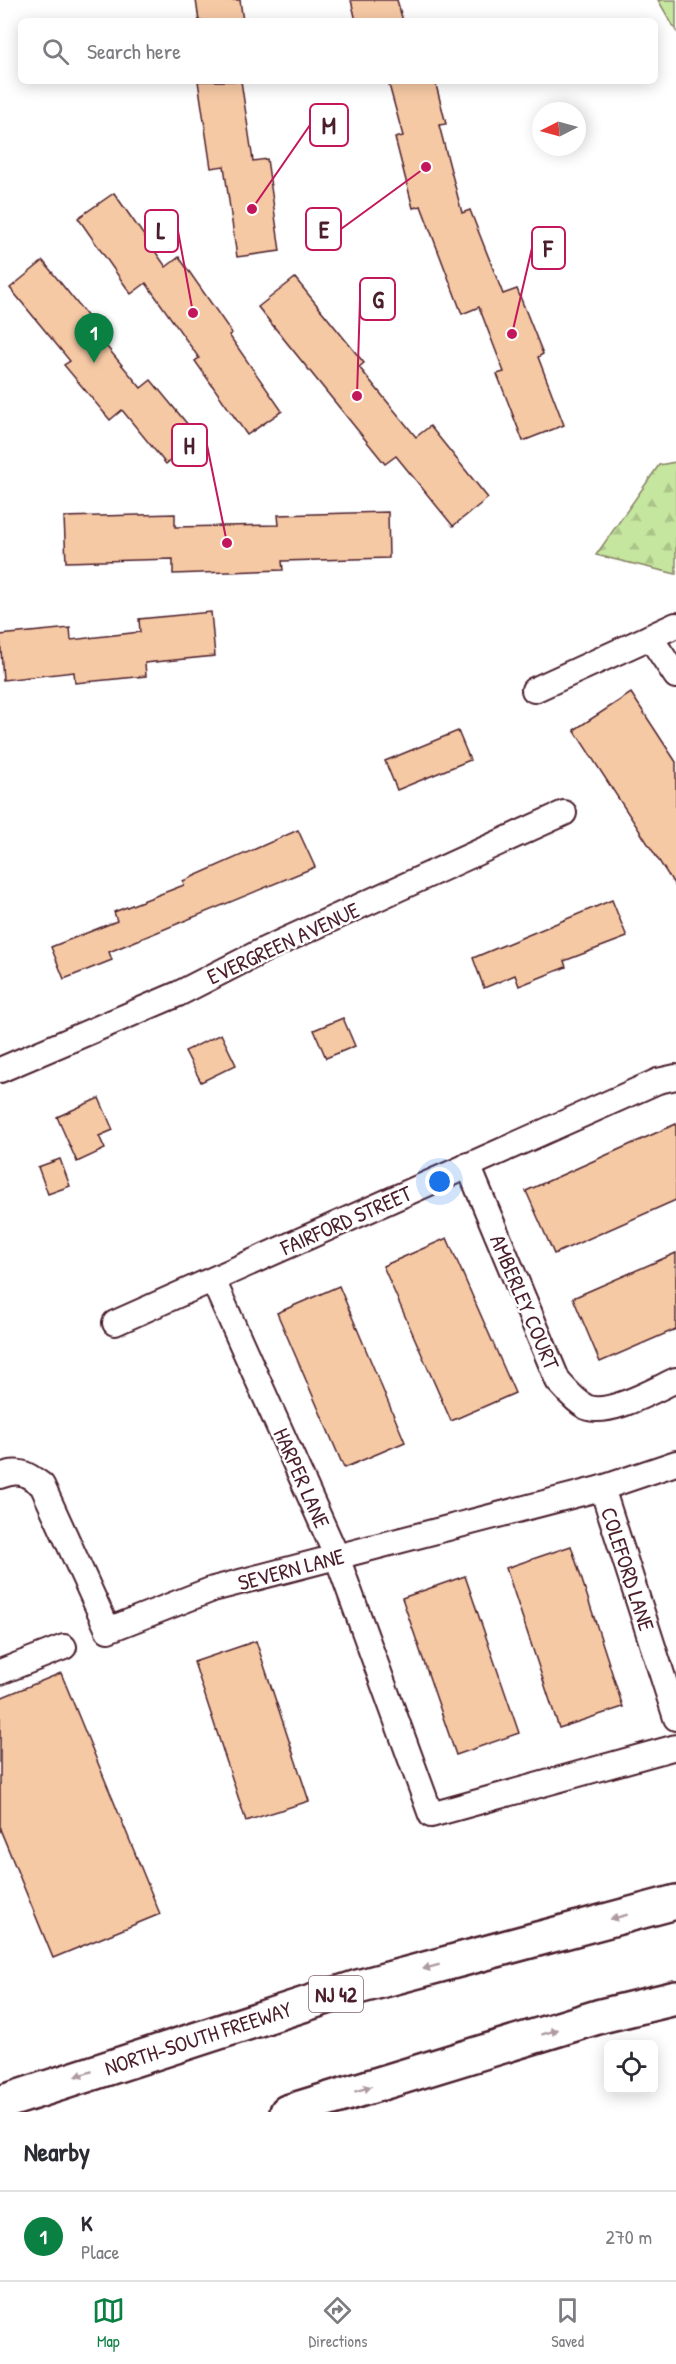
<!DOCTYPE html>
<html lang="en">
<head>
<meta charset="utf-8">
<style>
  :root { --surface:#fff; --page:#f7f7f7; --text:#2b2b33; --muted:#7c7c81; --line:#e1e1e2; --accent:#0b8043 }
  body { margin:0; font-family:"Patrick Hand",sans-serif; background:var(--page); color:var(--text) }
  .controls { position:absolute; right:18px; bottom:18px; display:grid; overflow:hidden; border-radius:9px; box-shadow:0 3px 15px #0003 }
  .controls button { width:54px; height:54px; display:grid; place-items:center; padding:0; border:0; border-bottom:2px solid var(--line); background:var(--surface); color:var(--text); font:30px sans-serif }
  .compass { position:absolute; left:532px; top:102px; width:54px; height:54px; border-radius:50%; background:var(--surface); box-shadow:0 3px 15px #0003; rotate:264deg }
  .you { position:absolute; left:440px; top:1182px; width:21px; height:21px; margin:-15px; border:4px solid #fff; border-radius:50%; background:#1a73e8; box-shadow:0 0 0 9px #1a73e833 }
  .badge { display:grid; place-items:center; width:39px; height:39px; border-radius:50%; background:var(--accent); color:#fff; font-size:20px; font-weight:700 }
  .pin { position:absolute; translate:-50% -50px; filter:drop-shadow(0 2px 3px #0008) }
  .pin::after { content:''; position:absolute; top:32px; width:21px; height:18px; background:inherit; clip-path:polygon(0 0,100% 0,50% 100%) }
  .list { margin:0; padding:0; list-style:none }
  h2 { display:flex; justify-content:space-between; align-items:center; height:78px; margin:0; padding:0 24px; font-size:26px }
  h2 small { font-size:20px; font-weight:400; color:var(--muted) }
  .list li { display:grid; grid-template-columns:39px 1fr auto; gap:18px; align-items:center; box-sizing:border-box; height:90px; padding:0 24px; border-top:2px solid var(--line) }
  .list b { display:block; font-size:22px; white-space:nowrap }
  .list p { margin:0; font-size:20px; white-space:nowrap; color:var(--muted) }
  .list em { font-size:20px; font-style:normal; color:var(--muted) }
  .icon { flex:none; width:33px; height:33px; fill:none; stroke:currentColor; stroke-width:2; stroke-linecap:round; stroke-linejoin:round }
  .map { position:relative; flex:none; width:676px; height:2112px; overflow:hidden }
  .search { position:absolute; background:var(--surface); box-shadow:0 3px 15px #0003; left:18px; right:18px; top:18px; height:66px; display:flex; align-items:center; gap:15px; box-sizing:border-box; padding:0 21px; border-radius:9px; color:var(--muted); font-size:22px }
  .sheet { height:168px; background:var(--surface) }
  nav { display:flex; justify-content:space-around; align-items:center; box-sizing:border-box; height:84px; border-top:2px solid var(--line); background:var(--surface); font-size:16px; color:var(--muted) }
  nav a { display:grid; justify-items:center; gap:3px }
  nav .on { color:var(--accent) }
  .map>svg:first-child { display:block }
  .forest { fill:url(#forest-firs); stroke:#888265; stroke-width:1.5 }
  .park { fill:#c5e69f; stroke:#888265; stroke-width:1.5 }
  .building { fill:#f6c9a5; stroke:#4a1f2b; stroke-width:1.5 }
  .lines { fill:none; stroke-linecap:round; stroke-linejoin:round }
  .minor-casing { stroke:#4a1f2b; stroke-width:28 }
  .highway-casing { stroke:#4a1f2b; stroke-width:38 }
  .minor { stroke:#fff; stroke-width:24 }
  .highway { stroke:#fff; stroke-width:33 }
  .oneway { fill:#ae9aa0 }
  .labels { text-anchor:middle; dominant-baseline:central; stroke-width:5; stroke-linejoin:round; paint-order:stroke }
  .shield { fill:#fff; stroke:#80626b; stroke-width:1.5 }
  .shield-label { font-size:21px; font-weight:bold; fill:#4a1f2b }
  .street-label { font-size:22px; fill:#4a1f2b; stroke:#fff }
  .leader { fill:none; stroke:#c2185b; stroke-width:2 }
  .callout-dot { fill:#c2185b; stroke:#fff; stroke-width:2 }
  .callout { fill:#fff; stroke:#c2185b; stroke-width:2 }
  .callout-label { font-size:24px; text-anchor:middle; font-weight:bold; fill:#4a1f2b }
</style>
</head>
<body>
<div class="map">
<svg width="676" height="2112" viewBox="0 0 676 2112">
  <defs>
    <pattern id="forest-firs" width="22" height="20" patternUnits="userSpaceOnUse" patternTransform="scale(1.5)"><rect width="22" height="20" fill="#c5e69f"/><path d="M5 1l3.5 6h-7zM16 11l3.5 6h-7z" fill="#abc589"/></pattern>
  </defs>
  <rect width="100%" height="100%" fill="#fff"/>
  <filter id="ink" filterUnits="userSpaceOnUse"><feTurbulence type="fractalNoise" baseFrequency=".0167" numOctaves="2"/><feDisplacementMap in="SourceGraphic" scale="12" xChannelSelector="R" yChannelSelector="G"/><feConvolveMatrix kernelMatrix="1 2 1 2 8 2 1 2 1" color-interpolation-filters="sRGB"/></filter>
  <g filter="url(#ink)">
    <polygon class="forest" points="676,462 676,574 596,555 659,465"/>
    <polygon class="park" points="658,0 676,0 676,31"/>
    <g class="building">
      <polygon points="196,0 240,0 243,21 199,21"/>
      <polygon points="351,0 397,0 403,21 356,21"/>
      <polygon points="198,81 241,81 253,161 267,159 280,251 237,257 224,166 211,168"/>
      <polygon points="388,81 435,81 446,124 439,125 462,213 470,210 503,294 517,289 543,354 538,357 564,425 523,441 497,374 504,372 479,307 462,314 421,206 413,208 395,138 403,136"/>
      <polygon points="114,193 166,267 179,257 232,333 229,335 282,411 247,435 195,361 199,358 146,283 131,294 78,218"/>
      <polygon points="43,261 101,333 97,335 141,388 151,380 198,437 166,464 122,410 110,420 64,365 70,361 10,288"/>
      <polygon points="295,278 364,363 359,367 416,437 430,426 488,498 453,526 396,456 385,464 258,307"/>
      <polygon points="388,512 389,558 282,561 283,570 173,574 173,559 66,562 64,517 175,514 175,527 279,525 278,515"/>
      <polygon points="211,612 215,656 145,663 146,676 75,683 74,672 3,680 0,635 70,628 71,640 140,632 139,619"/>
      <polygon points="631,693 676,762 676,887 574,730"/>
      <polygon points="458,731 470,760 397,790 385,761"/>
      <polygon points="298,830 315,867 109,952 112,960 64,979 51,947 117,921 114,912 184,885 183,881"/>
      <polygon points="612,900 627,937 564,961 566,967 519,986 515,975 484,988 473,958"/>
      <polygon points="343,1018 355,1046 326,1058 314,1030"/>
      <polygon points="221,1034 236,1065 201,1082 185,1051"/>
      <polygon points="99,1098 113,1130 99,1136 105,1149 77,1162 57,1117"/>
      <polygon points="676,1124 676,1200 554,1254 526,1191"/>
      <polygon points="60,1159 70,1186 48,1194 38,1167"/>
      <polygon points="447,1238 515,1393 451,1421 383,1266"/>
      <polygon points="676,1253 676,1329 600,1362 573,1298"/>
      <polygon points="339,1286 405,1442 344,1468 277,1313"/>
      <polygon points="571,1546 623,1707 559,1728 506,1568"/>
      <polygon points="465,1576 519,1733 456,1755 402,1598"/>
      <polygon points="256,1641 309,1801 246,1821 194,1662"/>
      <polygon points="61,1673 160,1914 53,1958 0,1829 0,1698"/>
    </g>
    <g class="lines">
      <defs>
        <g id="minor">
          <polyline points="676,625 650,637 676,676"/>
          <polyline points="534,690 650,637"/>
          <polyline points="0,1070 178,994 266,949 564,813"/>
          <path d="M468 1165 558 1381C566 1390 575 1401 586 1407 608 1417 656 1389 676 1380"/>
          <polyline points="213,1280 337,1557 431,1815 676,1747"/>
          <polyline points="115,1323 658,1081 676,1077"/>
          <path d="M0 1476C19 1468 27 1474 42 1485L108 1630 213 1589 602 1488 676 1463"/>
          <polyline points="602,1488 676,1718"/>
          <polyline points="0,1672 64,1647"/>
        </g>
        <g id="highway">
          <polyline points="0,2103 358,1987 676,1902"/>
          <polyline points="287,2112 601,2016 676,1998"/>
        </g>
      </defs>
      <use href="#minor" class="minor-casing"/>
      <use href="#highway" class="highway-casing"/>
      <use href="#minor" class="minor"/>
      <use href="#highway" class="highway"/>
    </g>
    <defs><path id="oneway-solid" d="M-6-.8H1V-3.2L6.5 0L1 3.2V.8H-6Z" transform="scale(1.5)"/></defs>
    <g class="oneway">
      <use href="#oneway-solid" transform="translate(619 1917) rotate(165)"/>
      <use href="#oneway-solid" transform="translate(431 1967) rotate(165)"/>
      <use href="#oneway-solid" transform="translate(550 2032) rotate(-17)"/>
      <use href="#oneway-solid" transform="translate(84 2074) rotate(162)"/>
      <use href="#oneway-solid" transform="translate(363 2089) rotate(-17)"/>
    </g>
  </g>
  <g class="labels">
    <rect class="shield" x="309" y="1976" width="54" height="36" rx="4.5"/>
    <g class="shield-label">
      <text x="336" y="1994">NJ 42</text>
    </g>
    <g class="street-label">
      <text transform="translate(283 943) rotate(-25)">EVERGREEN AVENUE</text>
      <text transform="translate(346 1220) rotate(-24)">FAIRFORD STREET</text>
      <text transform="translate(525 1302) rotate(67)">AMBERLEY COURT</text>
      <text transform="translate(302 1478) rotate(66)">HARPER LANE</text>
      <text transform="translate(291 1569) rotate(-15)">SEVERN LANE</text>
      <text transform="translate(628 1569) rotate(72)">COLEFORD LANE</text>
      <text transform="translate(198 2038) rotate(-18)">NORTH-SOUTH FREEWAY</text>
    </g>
  </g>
  <path class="leader" d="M252 209L310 125M426 167L341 229M193 313L178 231M512 334L532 248M357 396L360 299M227 543L207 445"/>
  <g class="callout-dot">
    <circle cx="252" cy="209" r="6"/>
    <circle cx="426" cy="167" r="6"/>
    <circle cx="193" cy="313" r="6"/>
    <circle cx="512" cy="334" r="6"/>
    <circle cx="357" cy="396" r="6"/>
    <circle cx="227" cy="543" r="6"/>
  </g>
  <g class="callout">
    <rect x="310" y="104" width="38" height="42" rx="6"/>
    <rect x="306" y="208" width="35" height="42" rx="6"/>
    <rect x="145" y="210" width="33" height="42" rx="6"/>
    <rect x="532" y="227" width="33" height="42" rx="6"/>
    <rect x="360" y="278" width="35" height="42" rx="6"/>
    <rect x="172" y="424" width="35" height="42" rx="6"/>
  </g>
  <g class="callout-label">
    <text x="329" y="134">M</text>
    <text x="324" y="238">E</text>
    <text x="161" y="239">L</text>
    <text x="548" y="257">F</text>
    <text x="378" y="308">G</text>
    <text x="189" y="454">H</text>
  </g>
</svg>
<div class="controls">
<button><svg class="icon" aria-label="locate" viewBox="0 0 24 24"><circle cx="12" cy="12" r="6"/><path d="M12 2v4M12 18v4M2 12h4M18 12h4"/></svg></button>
</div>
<svg class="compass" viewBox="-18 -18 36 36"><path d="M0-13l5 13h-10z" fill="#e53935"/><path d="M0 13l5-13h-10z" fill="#7c7c81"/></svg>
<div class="you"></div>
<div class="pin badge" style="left:94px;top:363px">1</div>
<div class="search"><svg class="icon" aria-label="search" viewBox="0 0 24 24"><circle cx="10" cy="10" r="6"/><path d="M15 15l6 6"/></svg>Search here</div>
</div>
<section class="sheet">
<h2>Nearby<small></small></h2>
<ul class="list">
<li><span class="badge">1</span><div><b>K</b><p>Place</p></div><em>270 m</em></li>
</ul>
</section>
<nav>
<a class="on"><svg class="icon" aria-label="map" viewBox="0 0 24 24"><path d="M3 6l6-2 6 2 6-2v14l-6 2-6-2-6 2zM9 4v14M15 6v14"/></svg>Map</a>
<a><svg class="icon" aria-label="directions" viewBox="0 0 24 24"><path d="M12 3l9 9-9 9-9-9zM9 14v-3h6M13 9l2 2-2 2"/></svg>Directions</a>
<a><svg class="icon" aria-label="saved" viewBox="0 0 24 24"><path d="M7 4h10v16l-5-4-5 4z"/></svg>Saved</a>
</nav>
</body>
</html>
